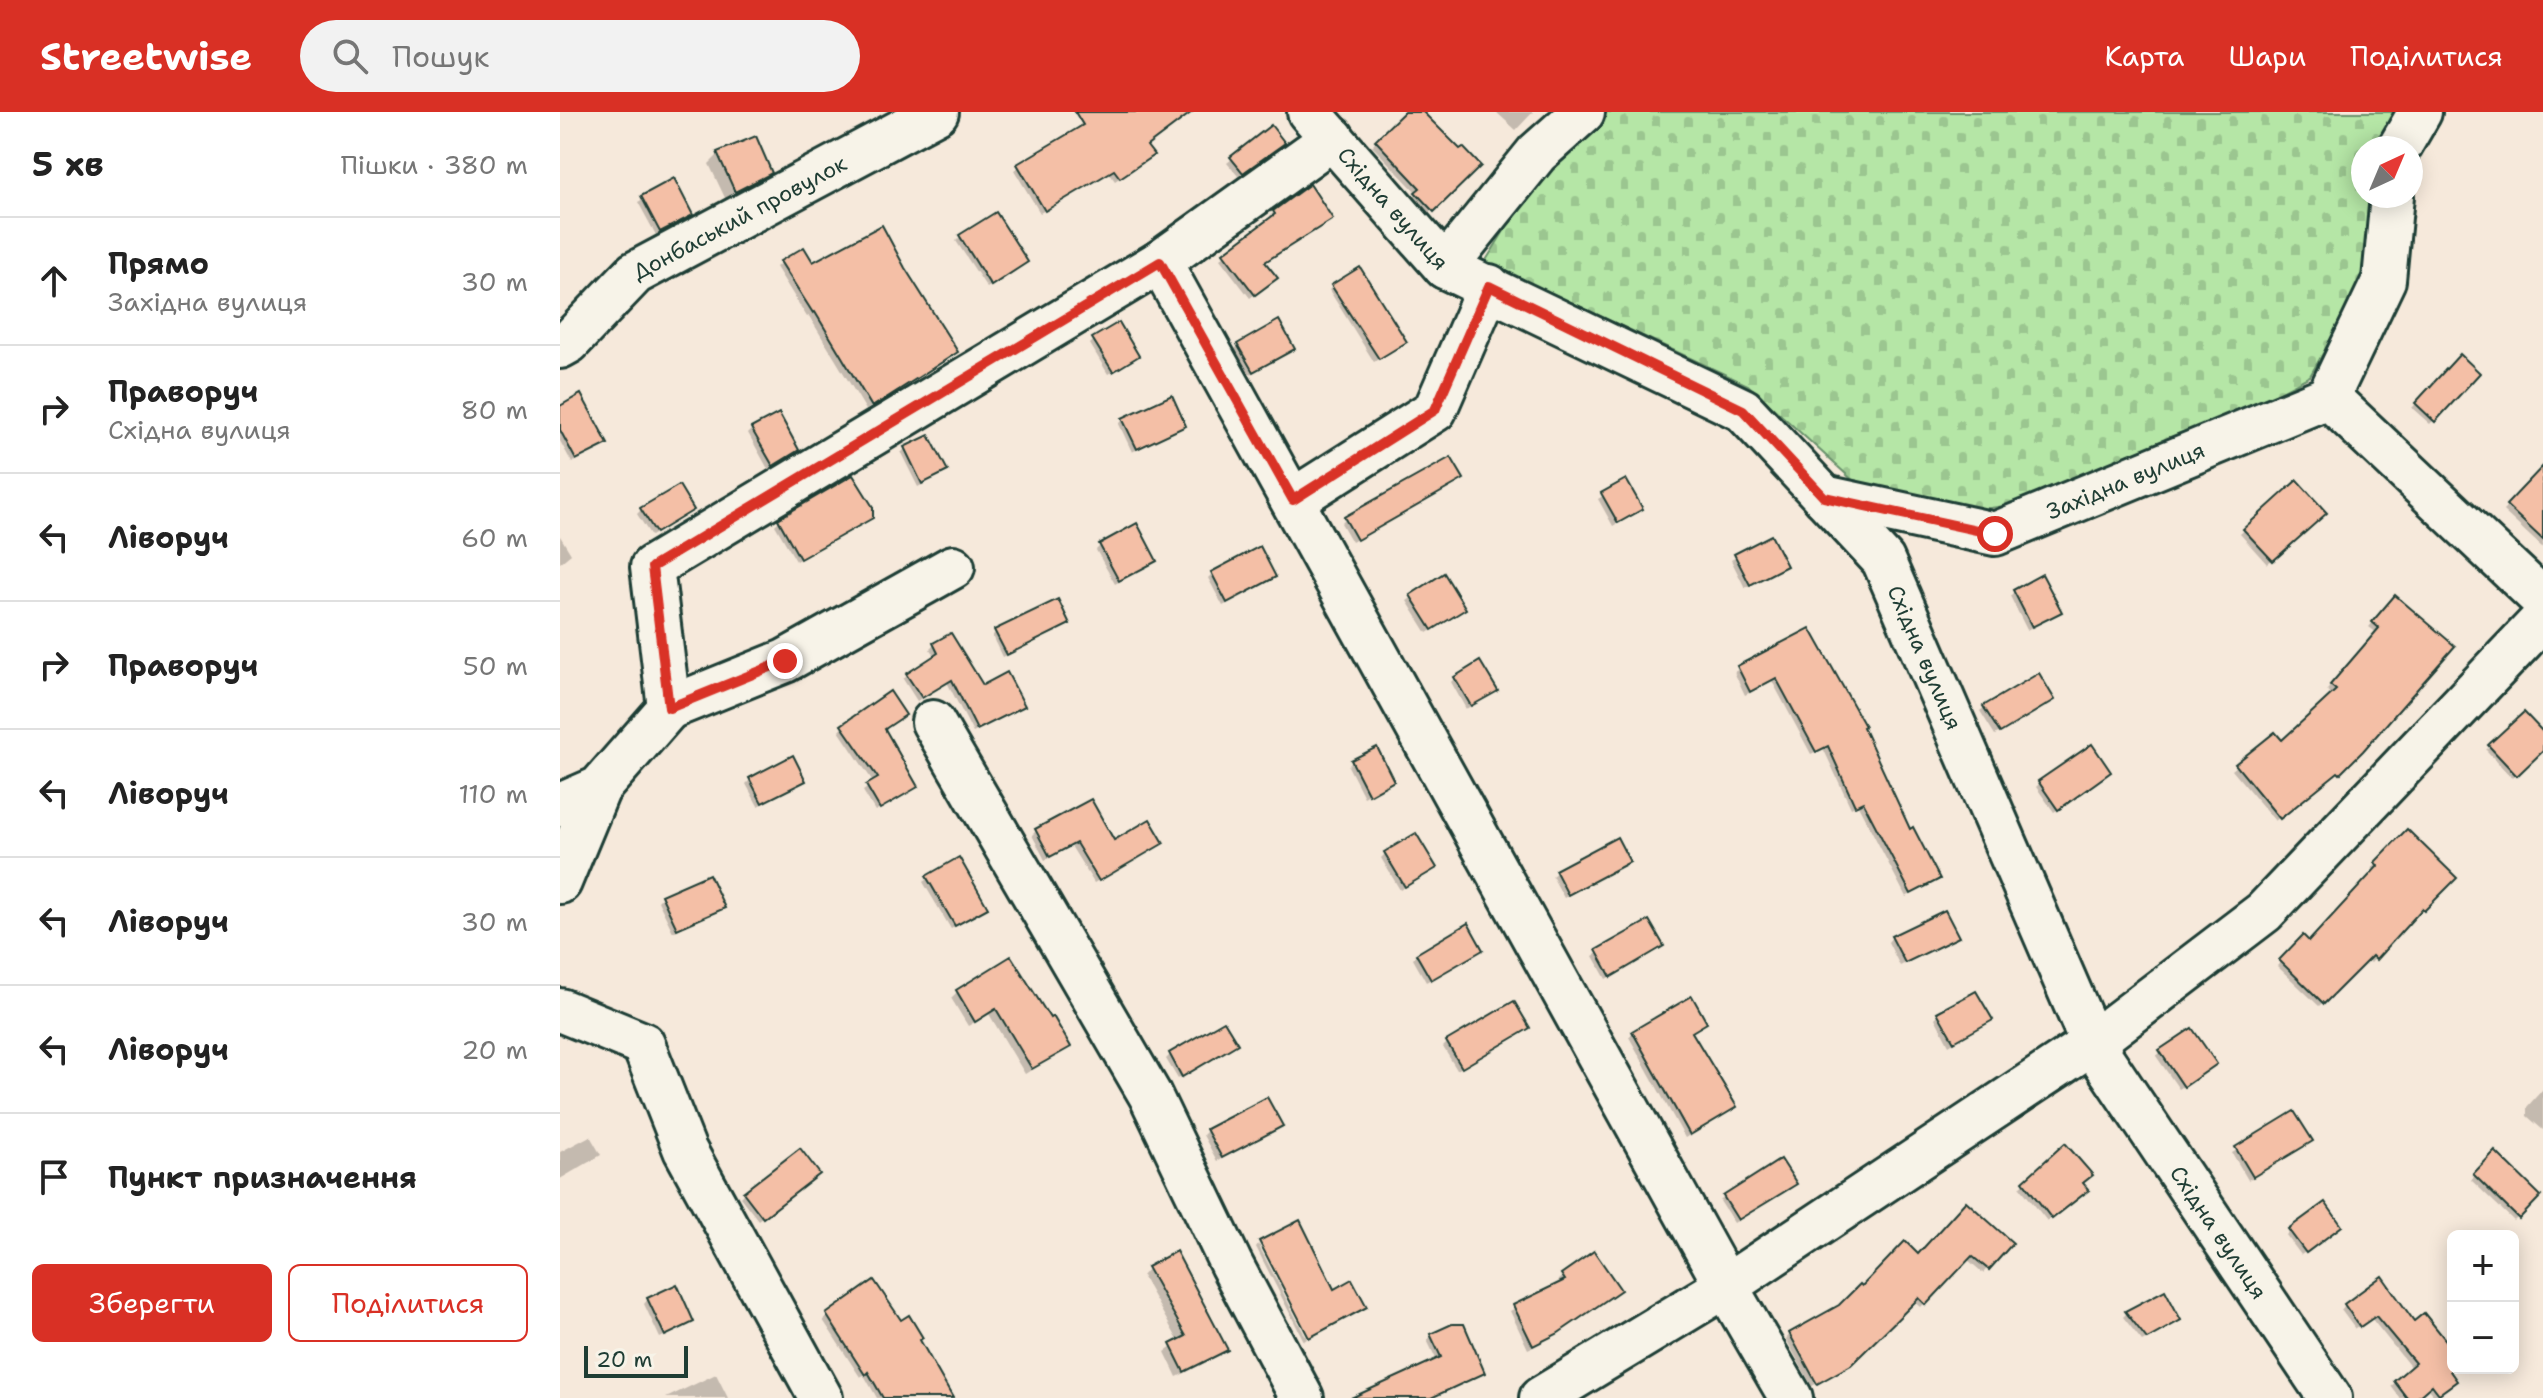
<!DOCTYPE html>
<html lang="uk">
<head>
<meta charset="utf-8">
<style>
  :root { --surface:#fff; --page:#f2f2f2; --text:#222; --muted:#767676; --line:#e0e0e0; --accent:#d93025 }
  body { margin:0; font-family:"Shantell Sans",sans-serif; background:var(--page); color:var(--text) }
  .controls { position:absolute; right:24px; bottom:24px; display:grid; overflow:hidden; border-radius:12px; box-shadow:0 4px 20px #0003 }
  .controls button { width:72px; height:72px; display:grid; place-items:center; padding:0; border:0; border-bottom:2px solid var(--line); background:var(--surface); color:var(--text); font:40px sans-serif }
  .compass { position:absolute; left:1791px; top:24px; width:72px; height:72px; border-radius:50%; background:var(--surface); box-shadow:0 4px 20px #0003; rotate:44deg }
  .scale { position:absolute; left:24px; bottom:20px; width:104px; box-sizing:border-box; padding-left:8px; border:4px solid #1f3d34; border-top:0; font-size:22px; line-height:28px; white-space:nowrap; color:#1f3d34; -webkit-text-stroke:6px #f7f3e8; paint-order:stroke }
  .stop { position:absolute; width:24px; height:24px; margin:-18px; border:6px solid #d93025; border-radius:50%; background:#fff }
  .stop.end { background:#d93025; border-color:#fff; box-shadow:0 2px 8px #0008 }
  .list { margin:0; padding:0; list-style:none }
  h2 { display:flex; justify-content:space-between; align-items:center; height:104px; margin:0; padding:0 32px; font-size:34px }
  h2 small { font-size:26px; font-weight:400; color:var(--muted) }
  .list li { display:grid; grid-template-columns:52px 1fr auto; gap:24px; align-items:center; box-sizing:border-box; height:128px; padding:0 32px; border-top:2px solid var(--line) }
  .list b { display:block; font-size:30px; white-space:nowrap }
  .list p { margin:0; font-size:26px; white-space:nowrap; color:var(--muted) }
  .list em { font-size:26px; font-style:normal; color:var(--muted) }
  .actions { display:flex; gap:16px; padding:24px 32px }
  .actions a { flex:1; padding:18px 0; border:2px solid var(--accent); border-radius:12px; text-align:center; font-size:28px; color:var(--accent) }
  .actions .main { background:var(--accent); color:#fff }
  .icon { flex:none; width:44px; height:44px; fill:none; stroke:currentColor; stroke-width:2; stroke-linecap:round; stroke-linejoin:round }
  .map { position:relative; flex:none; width:1983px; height:1286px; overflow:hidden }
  header { display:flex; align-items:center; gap:48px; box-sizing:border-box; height:112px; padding:0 40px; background:var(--accent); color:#fff }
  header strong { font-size:38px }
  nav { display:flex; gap:44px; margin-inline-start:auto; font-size:28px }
  .search { width:560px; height:72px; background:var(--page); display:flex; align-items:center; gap:20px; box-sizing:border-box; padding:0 28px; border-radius:44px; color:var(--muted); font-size:30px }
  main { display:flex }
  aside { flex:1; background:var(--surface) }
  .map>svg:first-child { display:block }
  .cemetery { fill:url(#cemetery-stones); stroke:#6a926d; stroke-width:2 }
  .shadow { fill:#0003 }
  .building { fill:#f4bfa6; stroke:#1f3d34; stroke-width:2 }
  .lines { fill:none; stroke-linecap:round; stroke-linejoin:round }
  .street-casing { stroke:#1f3d34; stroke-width:48 }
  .street { stroke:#f7f3e8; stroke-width:42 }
  .route { stroke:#d93025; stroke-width:10 }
  .labels { text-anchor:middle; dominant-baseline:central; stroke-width:7; stroke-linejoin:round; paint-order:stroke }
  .street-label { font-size:22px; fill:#1f3d34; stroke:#f7f3e8 }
</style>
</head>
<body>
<header>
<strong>Streetwise</strong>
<div class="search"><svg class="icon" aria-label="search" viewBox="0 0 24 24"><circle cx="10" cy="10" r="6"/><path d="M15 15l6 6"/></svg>Пошук</div>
<nav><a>Карта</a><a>Шари</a><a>Поділитися</a></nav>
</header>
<main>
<aside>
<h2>5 хв<small>Пішки · 380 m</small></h2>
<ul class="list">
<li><svg class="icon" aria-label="ahead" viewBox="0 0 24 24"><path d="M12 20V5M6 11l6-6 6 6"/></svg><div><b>Прямо</b><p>Західна вулиця</p></div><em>30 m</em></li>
<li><svg class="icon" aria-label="right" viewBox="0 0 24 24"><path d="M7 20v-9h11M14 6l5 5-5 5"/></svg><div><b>Праворуч</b><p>Східна вулиця</p></div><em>80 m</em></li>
<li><svg class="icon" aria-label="left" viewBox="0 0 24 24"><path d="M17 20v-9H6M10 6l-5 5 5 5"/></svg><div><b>Ліворуч</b></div><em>60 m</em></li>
<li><svg class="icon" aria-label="right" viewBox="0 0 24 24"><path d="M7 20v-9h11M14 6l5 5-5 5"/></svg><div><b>Праворуч</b></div><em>50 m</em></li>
<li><svg class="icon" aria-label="left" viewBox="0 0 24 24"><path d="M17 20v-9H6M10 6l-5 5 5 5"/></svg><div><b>Ліворуч</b></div><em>110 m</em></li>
<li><svg class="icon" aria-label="left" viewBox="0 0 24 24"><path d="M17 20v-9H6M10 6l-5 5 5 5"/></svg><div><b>Ліворуч</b></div><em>30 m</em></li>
<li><svg class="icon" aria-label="left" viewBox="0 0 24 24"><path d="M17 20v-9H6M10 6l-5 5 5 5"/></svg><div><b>Ліворуч</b></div><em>20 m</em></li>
<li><svg class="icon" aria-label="arrive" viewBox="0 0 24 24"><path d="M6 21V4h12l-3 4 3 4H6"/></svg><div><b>Пункт призначення</b></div></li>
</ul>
<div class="actions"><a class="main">Зберегти</a><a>Поділитися</a></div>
</aside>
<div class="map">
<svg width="1983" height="1286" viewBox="0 0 1983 1286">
  <defs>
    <pattern id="cemetery-stones" width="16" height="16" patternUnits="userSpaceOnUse" patternTransform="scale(2)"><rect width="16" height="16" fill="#b5e6a6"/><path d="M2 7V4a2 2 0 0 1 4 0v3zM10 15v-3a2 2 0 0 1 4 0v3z" fill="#9bc690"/></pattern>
  </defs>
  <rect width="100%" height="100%" fill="#f6e9db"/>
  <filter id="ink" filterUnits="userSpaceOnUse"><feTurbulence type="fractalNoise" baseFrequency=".0125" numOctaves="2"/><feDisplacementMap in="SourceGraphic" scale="16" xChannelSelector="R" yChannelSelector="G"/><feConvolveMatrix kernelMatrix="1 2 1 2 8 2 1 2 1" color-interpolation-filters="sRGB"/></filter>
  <g filter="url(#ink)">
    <polygon class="cemetery" points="1042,0 1837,0 1817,36 1803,36 1803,84 1811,84 1800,177 1750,264 1521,384 1400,400 1297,372 1188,273 925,150 982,57"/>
    <g class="shadow">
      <polygon points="537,0 631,0 585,35 587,47 555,69 549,61 480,101 454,58 520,17 518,15 522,10"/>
      <polygon points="847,0 860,0 918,54 868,102 852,86 857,81 812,34"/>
      <polygon points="936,0 973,0 956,18"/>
      <polygon points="718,35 678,64 667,51 672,47"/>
      <polygon points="159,42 210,60 200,70 166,88 149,52"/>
      <polygon points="113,69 130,103 96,123 78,90"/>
      <polygon points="714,100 766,111 704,151 711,170 690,186 660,147 712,107 710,104"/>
      <polygon points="400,125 462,154 427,176 396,129"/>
      <polygon points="222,150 252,152 395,240 306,298 249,204 247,205 216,155"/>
      <polygon points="773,174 840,233 814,250 769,178"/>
      <polygon points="534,228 573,248 548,262 530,232"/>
      <polygon points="678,234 728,240 688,263 674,238"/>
      <polygon points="1900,245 1918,261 1870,312 1852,296"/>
      <polygon points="0,296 46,331 12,351 0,329"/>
      <polygon points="563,308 624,314 572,340 559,312"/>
      <polygon points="192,317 232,342 208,357 188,321"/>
      <polygon points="345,337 386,359 358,375 341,341"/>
      <polygon points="902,367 792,430 781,411 785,407"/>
      <polygon points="1972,369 1983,379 1983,436 1943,399"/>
      <polygon points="1066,370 1081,397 1053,414 1038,387"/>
      <polygon points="1737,371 1764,401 1707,452 1680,422"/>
      <polygon points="81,398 127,401 91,424 77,402"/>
      <polygon points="311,405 236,449 215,413 219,409"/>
      <polygon points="0,424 11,442 0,451"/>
      <polygon points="1211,425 1225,453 1185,476 1171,448"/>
      <polygon points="540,434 595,449 555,472 536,438"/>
      <polygon points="652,462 714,465 663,494 648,466"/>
      <polygon points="884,464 900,500 867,521 847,489"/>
      <polygon points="1454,480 1499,499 1467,518 1450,484"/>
      <polygon points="1835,485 1797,643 1775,664 1773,663 1715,709 1672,658 1715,623 1722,631 1773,583 1767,578 1817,521 1809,515"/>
      <polygon points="508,511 442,545 432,524 436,520"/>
      <polygon points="1249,519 1301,615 1349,720 1378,767 1346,785 1298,693 1291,696 1263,636 1251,642 1212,569 1185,583 1174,560"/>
      <polygon points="375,532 423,576 463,594 413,621 387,570 357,589 343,567 375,546 370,537"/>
      <polygon points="895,566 931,582 906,597 891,570"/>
      <polygon points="1488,591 1435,623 1420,599 1425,595"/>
      <polygon points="1964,603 1983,623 1983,637 1952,666 1926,638"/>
      <polygon points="283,614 323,618 352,678 315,699 303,679 314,671 279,619"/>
      <polygon points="792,650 832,669 804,685 788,654"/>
      <polygon points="1545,664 1494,700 1476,675 1480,671"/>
      <polygon points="190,668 244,668 198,694 186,672"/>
      <polygon points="476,719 553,731 602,731 534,771 511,734 485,748 472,723"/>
      <polygon points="1847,720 1894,766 1859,802 1857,800 1811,851 1806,847 1759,894 1717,854 1743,826 1749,831 1816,759 1812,756"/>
      <polygon points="825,742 870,760 840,778 821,746"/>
      <polygon points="1068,750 1004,786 992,764 997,760"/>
      <polygon points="368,766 421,800 391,817 363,770"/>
      <polygon points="102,785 162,796 113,820 98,789"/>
      <polygon points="1088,811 1102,834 1046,867 1033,844"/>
      <polygon points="1396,824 1340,854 1328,830 1332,825"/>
      <polygon points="916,841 866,870 853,847 857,843"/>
      <polygon points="397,880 489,909 509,934 465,962 429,902 408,914 391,886"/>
      <polygon points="1379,902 1430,908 1389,933 1375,906"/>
      <polygon points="1632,918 1651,956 1619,977 1596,944"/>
      <polygon points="963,920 897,958 883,935 887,931"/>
      <polygon points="1073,920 1130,921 1174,995 1125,1026 1069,925"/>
      <polygon points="671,936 618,967 606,947 610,943"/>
      <polygon points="1983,977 1983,1018 1967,1004 1967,995"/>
      <polygon points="1734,1002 1746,1033 1688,1068 1672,1041"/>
      <polygon points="720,1014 657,1049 643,1023 647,1019"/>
      <polygon points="30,1024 41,1043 0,1067 0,1040"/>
      <polygon points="1935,1042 1979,1084 1954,1109 1911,1068"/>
      <polygon points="1480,1058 1521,1072 1522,1082 1487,1109 1460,1075"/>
      <polygon points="253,1066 198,1108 180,1085 184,1081"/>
      <polygon points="1230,1076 1174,1111 1160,1089 1164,1085"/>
      <polygon points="1776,1118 1741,1143 1726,1123 1730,1119"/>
      <polygon points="1450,1131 1423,1161 1407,1147 1361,1195 1353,1188 1284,1257 1252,1274 1226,1227 1230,1222 1280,1195 1302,1177 1358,1145"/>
      <polygon points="698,1132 747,1227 744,1229 696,1135"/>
      <polygon points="588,1157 665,1237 658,1244 617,1265 605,1240 619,1230 582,1164"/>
      <polygon points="1003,1164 1054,1182 990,1226 968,1237 950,1199 1001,1172 998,1168"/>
      <polygon points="314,1171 340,1211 358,1228 389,1283 391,1281 394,1286 317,1286 304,1263 300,1265 263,1208"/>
      <polygon points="88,1187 132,1210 100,1226 84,1192"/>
      <polygon points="1785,1193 1854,1212 1885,1230 1893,1224 1893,1255 1888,1259 1890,1272 1874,1284 1867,1276 1855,1286 1840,1286 1831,1274 1852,1257 1811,1206 1795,1217 1781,1198"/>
      <polygon points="1567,1201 1619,1208 1582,1229 1563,1205"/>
      <polygon points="872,1224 924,1261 872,1286 796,1286 877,1249 867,1228"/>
      <polygon points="156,1262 168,1286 106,1286"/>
    </g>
    <g class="building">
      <polygon points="515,0 632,0 587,34 594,43 560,66 554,58 485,99 457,52 523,13"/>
      <polygon points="844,0 863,0 900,37 903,35 921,54 874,100 855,80 860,76 815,28"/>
      <polygon points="711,13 725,31 683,61 670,45"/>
      <polygon points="196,24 212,61 175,80 157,40"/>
      <polygon points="114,66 133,103 100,120 81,84"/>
      <polygon points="750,72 773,107 705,150 718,166 695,183 663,141 715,102 713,99"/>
      <polygon points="436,100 468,150 431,174 399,123"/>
      <polygon points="322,113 345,156 398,240 312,295 255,200 253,201 220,149 244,135 253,150"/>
      <polygon points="800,155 847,230 819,247 771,173"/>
      <polygon points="719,208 735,237 693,260 677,232"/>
      <polygon points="559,210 579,244 553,260 532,226"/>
      <polygon points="1900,242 1920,261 1875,310 1855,291"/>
      <polygon points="21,282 48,332 16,348 0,318 0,294"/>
      <polygon points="612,283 626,314 577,337 562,306"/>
      <polygon points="219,301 239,338 213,354 191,316"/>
      <polygon points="369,323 388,359 362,372 344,335"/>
      <polygon points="891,345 904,367 797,428 784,405"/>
      <polygon points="1983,354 1983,428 1946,393"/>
      <polygon points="293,363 313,395 313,406 240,447 218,407"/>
      <polygon points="1066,367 1083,397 1058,411 1041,381"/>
      <polygon points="1737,368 1767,401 1713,449 1683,417"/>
      <polygon points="119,373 134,398 96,421 80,396"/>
      <polygon points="577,411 597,449 559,469 539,432"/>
      <polygon points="1211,423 1227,454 1190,473 1174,442"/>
      <polygon points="700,434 716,465 667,491 651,460"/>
      <polygon points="884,461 906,497 872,518 850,483"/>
      <polygon points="1482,462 1502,500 1472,515 1453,478"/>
      <polygon points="1835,483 1895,534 1803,639 1780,662 1778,660 1720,707 1675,652 1715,620 1722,628 1776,578 1770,573 1819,516 1812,510"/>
      <polygon points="498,487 510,512 447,543 434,518"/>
      <polygon points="1250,516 1305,614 1303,615 1350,717 1353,715 1380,767 1351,782 1303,690 1295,694 1268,634 1256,640 1216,566 1190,580 1177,554"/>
      <polygon points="391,521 423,573 447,560 465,594 417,618 392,568 362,586 346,562 378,541 373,531"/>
      <polygon points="920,549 938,579 911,594 894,565"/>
      <polygon points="1479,561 1495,588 1440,621 1423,594"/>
      <polygon points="330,579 346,603 325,617 358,675 320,697 306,673 318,666 281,613"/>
      <polygon points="1964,600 1983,620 1983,639 1957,664 1928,633"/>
      <polygon points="1532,632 1551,660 1498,698 1478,669"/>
      <polygon points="817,635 834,669 809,683 791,648"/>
      <polygon points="233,643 246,669 202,691 189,666"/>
      <polygon points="531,687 554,728 590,707 604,731 539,769 516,731 490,745 475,717"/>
      <polygon points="1847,717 1897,766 1864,799 1862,797 1816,848 1812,844 1764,892 1719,848 1743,823 1749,829 1818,754 1815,750"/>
      <polygon points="856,721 877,756 845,775 824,740"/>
      <polygon points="1057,725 1070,750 1008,783 995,758"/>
      <polygon points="399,745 428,796 395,814 366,764"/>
      <polygon points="149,762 165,796 117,817 101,783"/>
      <polygon points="1385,798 1399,825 1345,851 1331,824"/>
      <polygon points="1089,808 1104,834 1051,865 1036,838"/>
      <polygon points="908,811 923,838 871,868 856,842"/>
      <polygon points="451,844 490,906 493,904 511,935 472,957 436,897 415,910 396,878"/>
      <polygon points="1416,879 1433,908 1394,930 1377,900"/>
      <polygon points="1132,884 1147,911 1132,920 1177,995 1130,1023 1072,919"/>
      <polygon points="954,889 970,916 902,956 886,929"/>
      <polygon points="664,909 678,932 622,965 609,941"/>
      <polygon points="1632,916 1657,952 1624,975 1599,938"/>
      <polygon points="707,985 723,1014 662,1046 646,1017"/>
      <polygon points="1734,999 1753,1029 1693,1065 1675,1035"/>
      <polygon points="1505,1031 1533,1063 1523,1071 1529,1078 1492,1107 1463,1069"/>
      <polygon points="240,1036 260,1062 203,1106 183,1080"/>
      <polygon points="1935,1039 1981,1084 1959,1107 1913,1062"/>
      <polygon points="1221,1047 1237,1072 1178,1108 1163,1084"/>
      <polygon points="1406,1089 1453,1131 1429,1158 1412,1144 1366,1193 1359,1186 1291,1253 1257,1272 1229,1221 1279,1193 1300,1172 1302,1174 1345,1129 1358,1142"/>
      <polygon points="1765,1090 1782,1114 1746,1141 1728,1117"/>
      <polygon points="740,1108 774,1177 792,1167 807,1195 749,1226 699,1129"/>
      <polygon points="616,1139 668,1238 624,1260 610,1232 626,1224 587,1155"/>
      <polygon points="1034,1139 1061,1178 997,1222 973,1234 953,1193 1005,1168 1001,1162"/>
      <polygon points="1822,1164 1854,1209 1864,1201 1893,1237 1893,1256 1890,1259 1897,1269 1879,1282 1872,1273 1857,1286 1847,1286 1834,1269 1855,1251 1816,1204 1800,1215 1784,1192"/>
      <polygon points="314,1168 341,1208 349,1203 363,1226 360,1228 393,1286 323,1286 308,1260 305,1263 266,1202"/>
      <polygon points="117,1172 134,1210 105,1224 87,1186"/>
      <polygon points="1605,1178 1621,1208 1587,1227 1565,1199"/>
      <polygon points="892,1212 904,1212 925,1261 871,1286 791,1286 881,1245 870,1222"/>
    </g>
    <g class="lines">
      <defs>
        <g id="street">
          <path id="s1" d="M749 0 885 155 1183 298 1323 448 1532 931 1770 1286"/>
          <polyline points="1839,36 1860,0"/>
          <polyline points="600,150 1166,1174 1231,1286"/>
          <polyline points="885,155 977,41 1023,0"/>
          <path id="s2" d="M0 235 9 230 75 161 377 0"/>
          <polyline points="1768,285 1983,488"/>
          <path id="s3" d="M1264 385 1435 422 1768 285 1824 168 1832 84"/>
          <polyline points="733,388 875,298 929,174"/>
          <polyline points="109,596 225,549 393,455"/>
          <polyline points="373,610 590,983 671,1152 742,1286"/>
          <polyline points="0,693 39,676 109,596 92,455 600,150 773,26"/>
          <polyline points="0,770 39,676"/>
          <polyline points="0,898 83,932 125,1038 261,1286"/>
          <polyline points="981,1286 1166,1174 1532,931 1704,800 1983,507"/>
        </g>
      </defs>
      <use href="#street" class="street-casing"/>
      <use href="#street" class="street"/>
    </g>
  </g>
  <g class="lines" filter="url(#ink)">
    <polyline class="route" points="225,549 109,596 92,455 600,150 733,388 875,298 929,174 1183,298 1264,385 1435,422"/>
  </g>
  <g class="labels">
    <g class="street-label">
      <text stroke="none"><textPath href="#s1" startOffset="128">Східна вулиця</textPath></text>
      <text stroke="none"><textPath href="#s2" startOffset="224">Донбаський провулок</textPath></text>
      <text stroke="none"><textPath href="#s3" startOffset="316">Західна вулиця</textPath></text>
      <text stroke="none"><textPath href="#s1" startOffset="848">Східна вулиця</textPath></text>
      <text stroke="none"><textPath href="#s1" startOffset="1496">Східна вулиця</textPath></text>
    </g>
  </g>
</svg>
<div class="controls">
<button>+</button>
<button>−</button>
</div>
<svg class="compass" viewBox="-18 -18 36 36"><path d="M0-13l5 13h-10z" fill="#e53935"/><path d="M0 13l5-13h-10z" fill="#767676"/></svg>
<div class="scale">20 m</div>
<div class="stop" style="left:1435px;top:422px"></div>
<div class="stop end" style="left:225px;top:549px"></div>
</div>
</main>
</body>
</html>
